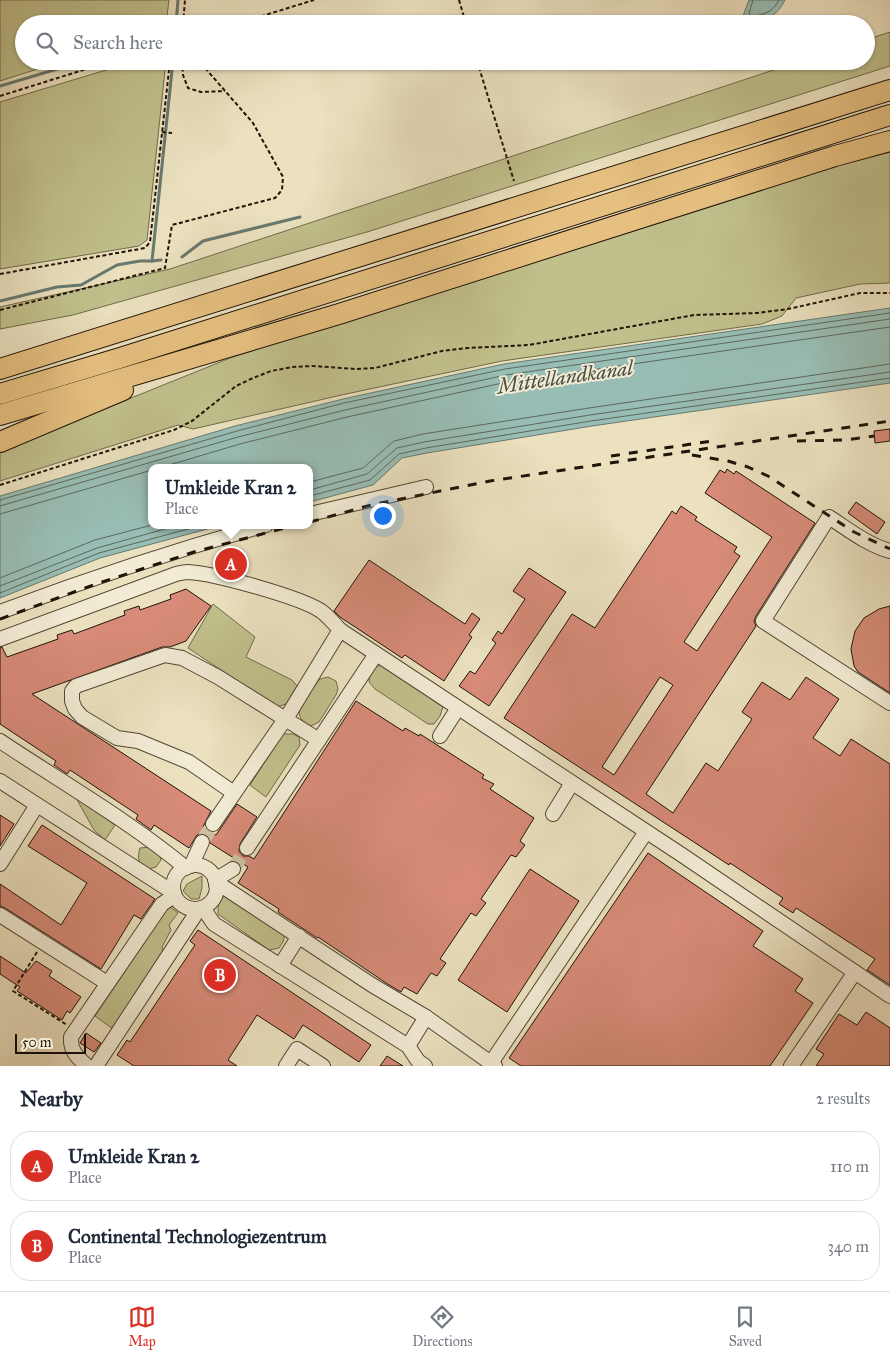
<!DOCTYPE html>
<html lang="en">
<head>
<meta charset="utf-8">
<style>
  :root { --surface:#fff; --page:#f2f2f3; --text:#1f2937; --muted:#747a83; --line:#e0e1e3; --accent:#d93025 }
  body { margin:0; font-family:"IM FELL Great Primer",serif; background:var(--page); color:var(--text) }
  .scale { position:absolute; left:15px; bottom:12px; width:71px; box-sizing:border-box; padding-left:5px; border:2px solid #201307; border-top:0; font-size:14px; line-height:18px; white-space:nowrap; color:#201307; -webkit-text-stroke:4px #f2ecd5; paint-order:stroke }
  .you { position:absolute; left:382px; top:515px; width:18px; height:18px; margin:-12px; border:4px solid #fff; border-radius:50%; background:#1a73e8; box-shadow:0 0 0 8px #1a73e833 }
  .badge { display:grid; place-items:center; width:32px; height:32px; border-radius:50%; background:var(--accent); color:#fff; font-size:16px; font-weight:700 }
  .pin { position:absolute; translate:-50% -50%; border:2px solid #fff; box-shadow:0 1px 5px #0006 }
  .popup { position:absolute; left:148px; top:464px; width:165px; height:65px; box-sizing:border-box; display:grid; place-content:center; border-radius:10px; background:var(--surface); filter:drop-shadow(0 1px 4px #0005); font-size:16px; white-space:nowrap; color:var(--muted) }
  .popup b { font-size:19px; color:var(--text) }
  .popup::after { content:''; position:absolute; left:50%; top:100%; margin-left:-10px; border:10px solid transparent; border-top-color:var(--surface) }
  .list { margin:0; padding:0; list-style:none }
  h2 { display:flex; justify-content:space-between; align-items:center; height:65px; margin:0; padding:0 20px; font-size:21px }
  h2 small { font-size:16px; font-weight:400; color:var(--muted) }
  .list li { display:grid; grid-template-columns:32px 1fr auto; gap:15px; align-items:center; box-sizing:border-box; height:70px; margin:0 10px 10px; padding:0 10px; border:1px solid var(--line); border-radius:20px }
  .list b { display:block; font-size:19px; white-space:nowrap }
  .list p { margin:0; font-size:16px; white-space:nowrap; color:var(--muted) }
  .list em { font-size:16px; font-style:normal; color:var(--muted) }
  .icon { flex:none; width:28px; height:28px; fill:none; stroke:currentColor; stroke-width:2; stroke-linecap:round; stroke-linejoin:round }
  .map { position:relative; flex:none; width:890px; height:1066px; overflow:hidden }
  .search { position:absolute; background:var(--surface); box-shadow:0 1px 4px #0004; left:15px; right:15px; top:15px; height:55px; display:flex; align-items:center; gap:12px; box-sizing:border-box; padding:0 18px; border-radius:28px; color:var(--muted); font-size:19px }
  .sheet { height:225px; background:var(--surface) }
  nav { display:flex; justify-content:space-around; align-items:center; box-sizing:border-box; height:70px; border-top:1px solid var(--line); background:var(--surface); font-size:14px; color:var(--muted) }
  nav a { display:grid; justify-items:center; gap:2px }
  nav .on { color:var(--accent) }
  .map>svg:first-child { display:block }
  .green { fill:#c0c08c; stroke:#706a4a }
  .water { fill:#98bdb4; stroke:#68796f }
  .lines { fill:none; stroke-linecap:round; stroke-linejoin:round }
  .shore { stroke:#5c685e; stroke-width:1 }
  .stream { stroke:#68796f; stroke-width:3 }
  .building { fill:#d78b78; stroke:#201307; fill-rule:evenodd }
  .minor-tunnel { stroke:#cdc2a3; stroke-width:14; stroke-dasharray:14 7; stroke-linecap:butt }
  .minor-casing { stroke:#534635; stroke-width:16 }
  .highway-casing { stroke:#201307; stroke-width:22 }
  .path { stroke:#201307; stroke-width:2; stroke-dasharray:4 2.5; stroke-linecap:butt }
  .minor { stroke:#f2ecd5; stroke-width:14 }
  .highway { stroke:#e6c080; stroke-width:20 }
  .rail { stroke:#201307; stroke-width:3; stroke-dasharray:9 9; stroke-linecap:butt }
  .labels { text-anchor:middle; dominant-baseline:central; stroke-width:4; stroke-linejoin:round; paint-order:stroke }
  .water-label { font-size:21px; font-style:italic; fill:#4a4e44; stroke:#f2ecd5 }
</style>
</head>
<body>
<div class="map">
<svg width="890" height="1066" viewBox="0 0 890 1066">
  <rect width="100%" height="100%" fill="#ebe1bf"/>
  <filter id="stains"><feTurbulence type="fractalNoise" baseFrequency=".004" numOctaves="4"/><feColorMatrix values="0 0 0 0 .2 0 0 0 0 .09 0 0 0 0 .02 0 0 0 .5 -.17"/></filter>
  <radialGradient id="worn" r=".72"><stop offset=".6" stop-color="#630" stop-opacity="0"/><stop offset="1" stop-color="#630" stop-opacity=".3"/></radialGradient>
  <g class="green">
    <polygon points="0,0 169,0 166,24 24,24 24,61 63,61 0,81"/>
    <polygon points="890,32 890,66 367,232 73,315 0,329 0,307 170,269 801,61 866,61 866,40"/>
    <polygon points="136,61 166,61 147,240 139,246 0,269 0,102"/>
    <polygon points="890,148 890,283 860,284 796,298 782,316 762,324 502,361 346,394 193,429 178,425 0,481 0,451 230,358"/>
    <polygon points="213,604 255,637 246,657 292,680 297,686 286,704 277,707 188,648"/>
    <path d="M381 665 443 707 440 716 434 724H428L375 689 369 682C370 672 371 669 381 665Z"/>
    <path d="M328 677 336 681 338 689 336 695 319 722 311 726C285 715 309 694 320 679Z"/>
    <polygon points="283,734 293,734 299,737 300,745 266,797 250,785"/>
    <polygon points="76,798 115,825 105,840 94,830"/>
    <path d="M151 847 158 851 161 860 156 867 148 869C138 863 137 860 140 848Z"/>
    <polygon points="202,876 202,888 199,899 191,899 183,891 187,884"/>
    <path d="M226 895 285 934 283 942 279 948 269 950 218 914C218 905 218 900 226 895Z"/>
    <polygon points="169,906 178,913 169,925 171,930 162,947 165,955 113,1029 95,1016"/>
  </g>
  <g class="water">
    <path d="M749 0H785C775 19 766 20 745 22L743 16Z"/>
    <polygon points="890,308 890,383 592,426 427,453 402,458 373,485 310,502 310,468 152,468 152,525 222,525 100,558 0,598 0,496 235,426 343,399 504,364"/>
  </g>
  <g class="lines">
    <g class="shore">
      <path d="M753 0 749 14 752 16C764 15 773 12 779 0"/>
      <polyline points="159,468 240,444 347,417 507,382 890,327"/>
      <polyline points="310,482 363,468 394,441 423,434 589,408 890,364"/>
      <polyline points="310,490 367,474 397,448 424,442 590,415 890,372"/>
      <polyline points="310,496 370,480 399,454 426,448 591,421 890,378"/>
      <polyline points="0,500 237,431 344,403 505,369 890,313"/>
      <polyline points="0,506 238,437 345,410 506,375 890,319"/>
      <polyline points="0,514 152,470"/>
      <polyline points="0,578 95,540 152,525"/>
      <polyline points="0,586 97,548 179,525"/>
      <polyline points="0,593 99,553 203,525"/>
    </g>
    <g class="stream">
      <polyline points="176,24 178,0"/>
      <polyline points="0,86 84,61"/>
      <polyline points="182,257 203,241 300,217"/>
      <polyline points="152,261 161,260"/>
      <polyline points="0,301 57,287 81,285 117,265 140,261 152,261 173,61"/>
    </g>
  </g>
  <g class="building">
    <polygon points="890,429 890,441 875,443 874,431"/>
    <path d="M727 469 734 474 736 471 815 523 756 616 754 621 756 626 646 794 673 813 706 763 718 771 752 719 742 712 762 682 790 700 806 677 839 699 813 738 840 756 851 739 890 764V985L867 970 875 959 796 908 793 913 779 904 783 898 730 863 729 865 504 718 572 614 595 628 672 511 676 514 681 506 697 517 695 520 737 547 734 552 740 556 684 642 697 651 772 537 705 493 720 470 725 473ZM660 677 673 685 614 775 602 767Z"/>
    <polygon points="856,502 885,522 877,534 848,513"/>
    <polygon points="244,557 246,564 225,570 217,568 216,564"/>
    <polygon points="369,560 465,624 472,613 480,619 469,635 472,637 444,681 405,655 402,658 340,617 334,611"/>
    <polygon points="529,568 566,592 489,706 459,686 470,671 475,674 496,643 492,640 498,631 502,634 525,599 513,591"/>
    <polygon points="186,589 211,606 186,641 170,647 162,647 32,694 211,811 203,827 208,831 216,835 237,804 257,817 240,844 239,851 243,856 249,856 254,859 356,701 403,731 405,728 419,736 420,734 484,775 482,778 494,784 490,789 534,818 520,841 525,845 516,857 511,855 481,899 486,903 476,916 471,913 440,959 446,963 437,976 431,973 417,994 404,987 401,992 386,983 318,937 317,938 278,912 279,909 238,883 248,867 210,843 209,837 206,834 201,833 197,835 189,848 154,825 151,830 136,819 138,815 70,770 67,774 54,765 56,761 0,724 0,648 2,647 7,657 58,639 57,635 72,630 74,634 125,615 124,611 139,606 140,610 171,599 170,595"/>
    <polygon points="890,606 890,693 858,672 854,666 851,649 855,631 864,618 879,609"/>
    <polygon points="0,815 14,824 0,846"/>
    <polygon points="42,825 155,899 141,919 134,915 101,969 5,908 0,906 0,884 61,925 87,883 28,846"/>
    <polygon points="648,853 763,931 753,946 803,979 795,991 813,1003 770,1066 521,1066 509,1058"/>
    <polygon points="530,869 579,901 507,1012 458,980"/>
    <polygon points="198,930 371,1045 359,1062 303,1025 294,1039 257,1015 228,1060 237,1066 134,1066 117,1055 127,1040 130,1042 195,945 190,941"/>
    <polygon points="0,956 26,973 36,961 52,971 49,976 81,997 70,1013 67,1011 62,1020 17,991 20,987 0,974"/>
    <polygon points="866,1012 890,1028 890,1066 816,1066 824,1054 816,1049 839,1014 857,1025"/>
    <polygon points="86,1033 101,1043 94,1052 80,1043"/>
    <polygon points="387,1056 403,1066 380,1066"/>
  </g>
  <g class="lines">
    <g class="minor-tunnel">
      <polyline points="202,842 213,824"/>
      <polyline points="233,869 247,848"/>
    </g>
    <defs>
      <g id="minor">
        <polyline points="310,514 426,487"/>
        <path d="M890 551C868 545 849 530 829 517L763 621 890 703"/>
        <path d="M0 612C88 579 176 550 266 525"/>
        <path d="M0 639 176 574C180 573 184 572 188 572 213 573 300 597 321 611 328 616 334 623 340 630"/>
        <polyline points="440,736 458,708"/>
        <path d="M0 741C63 783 128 820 186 868"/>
        <polyline points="0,781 174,893"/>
        <polyline points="234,793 189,762 138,741 117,738 82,717 75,709 72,701 72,691 76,686 165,655 182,658 218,677 319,740"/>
        <polyline points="553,814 572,783"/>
        <polyline points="213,824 290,712 340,630 682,855 890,996"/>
        <polyline points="247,848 376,654"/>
        <polyline points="0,864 37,805"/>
        <circle cx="195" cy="887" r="22"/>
        <polyline points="191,866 202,842"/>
        <polyline points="215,880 233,869"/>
        <polyline points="216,885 225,888 372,985 426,1017 495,1066"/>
        <polyline points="203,908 214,924 408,1046 418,1061 425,1066"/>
        <polyline points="0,915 107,983"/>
        <polyline points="280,966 299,936"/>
        <polyline points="408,1046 426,1017"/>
        <polyline points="491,1063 646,832"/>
        <path d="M87 1066C77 1057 70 1051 71 1037L162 904 174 896"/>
        <polyline points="96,1066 199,909"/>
        <polyline points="286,1066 297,1049 323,1066"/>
        <polyline points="791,1066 855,972"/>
      </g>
      <g id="highway">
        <polyline points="0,369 890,90"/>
        <polyline points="0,394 120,358 890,115"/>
        <polyline points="0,415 339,314 835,156 890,141"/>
        <polyline points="0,442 123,390"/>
      </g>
    </defs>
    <use href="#minor" class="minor-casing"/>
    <use href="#highway" class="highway-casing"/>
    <g class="path">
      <polyline points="459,0 466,24"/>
      <polyline points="183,24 185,0"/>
      <polyline points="236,24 314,0"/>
      <polyline points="182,61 183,75 188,88 201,92 225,91"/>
      <polyline points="477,61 514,181"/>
      <polyline points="0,96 112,61"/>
      <polyline points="162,132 172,133"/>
      <polyline points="0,274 145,248 150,242 170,61"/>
      <polyline points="0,310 165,268 172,225 275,198 282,190 283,177 253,123 199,61"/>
      <polyline points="0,485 174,430 192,421 236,386 253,378 271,371 292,367 313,366 356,369 375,368 442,351 468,348 529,345 694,315 757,313 788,309 860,293 890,293"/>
      <polyline points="37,952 13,991 67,1025"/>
    </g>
    <use href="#minor" class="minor"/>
    <use href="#highway" class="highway"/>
    <g class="rail">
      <polyline points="797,441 845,440 874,436"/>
      <polyline points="692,455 728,461 748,467 768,476 854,532 890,549"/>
      <polyline points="611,456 712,441"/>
      <polyline points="310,522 371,505 490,481 890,421"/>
      <polyline points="0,619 96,584 194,552 296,525"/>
    </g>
  </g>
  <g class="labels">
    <g class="water-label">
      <text transform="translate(565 377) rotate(-8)">Mittellandkanal</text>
    </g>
  </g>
  <rect width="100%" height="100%" filter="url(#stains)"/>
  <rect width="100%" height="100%" fill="url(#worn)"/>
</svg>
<div class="scale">50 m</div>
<div class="you"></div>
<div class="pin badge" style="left:231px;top:564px">A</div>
<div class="popup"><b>Umkleide Kran 2</b>Place</div>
<div class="pin badge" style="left:220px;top:975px">B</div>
<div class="search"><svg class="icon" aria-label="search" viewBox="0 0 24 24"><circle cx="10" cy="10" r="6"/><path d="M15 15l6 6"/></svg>Search here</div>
</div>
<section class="sheet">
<h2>Nearby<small>2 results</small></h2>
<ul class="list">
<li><span class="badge">A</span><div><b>Umkleide Kran 2</b><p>Place</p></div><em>110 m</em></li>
<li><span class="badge">B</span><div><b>Continental Technologiezentrum</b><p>Place</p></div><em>340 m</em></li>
</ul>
</section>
<nav>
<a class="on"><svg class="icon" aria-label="map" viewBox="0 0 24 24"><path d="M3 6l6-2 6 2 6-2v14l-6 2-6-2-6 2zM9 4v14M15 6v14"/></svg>Map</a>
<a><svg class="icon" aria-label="directions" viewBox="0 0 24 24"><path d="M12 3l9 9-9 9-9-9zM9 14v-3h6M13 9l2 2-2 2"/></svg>Directions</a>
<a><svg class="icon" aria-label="saved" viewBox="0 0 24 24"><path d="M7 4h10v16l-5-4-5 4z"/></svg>Saved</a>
</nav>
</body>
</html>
